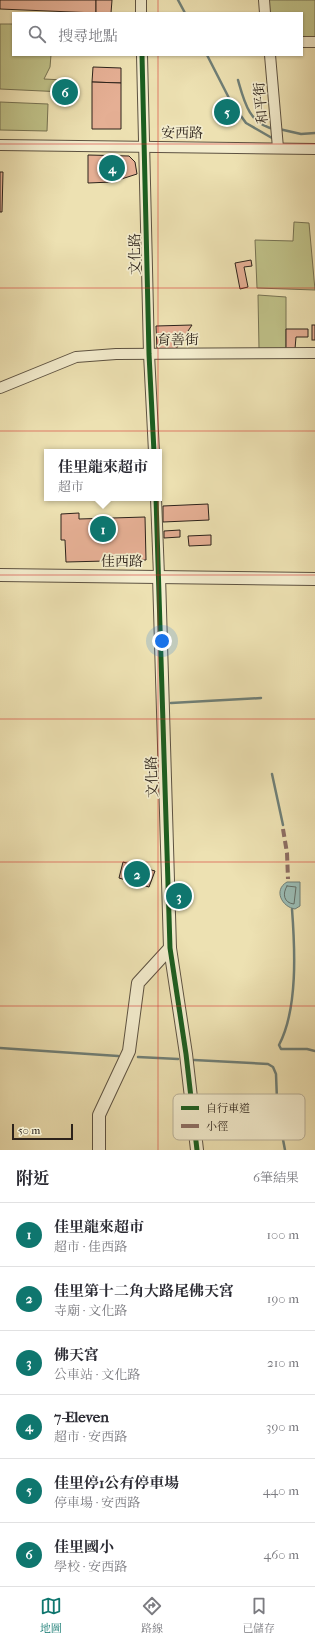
<!DOCTYPE html>
<html lang="zh-TW">
<head>
<meta charset="utf-8">
<style>
  :root { --surface:#fff; --page:#f7f7f7; --text:#2b2b33; --muted:#7c7c81; --line:#e1e1e2; --accent:#0f766e }
  body { margin:0; font-family:"IM FELL French Canon","Noto Serif TC",serif; background:var(--page); color:var(--text) }
  .scale { position:absolute; left:12px; bottom:10px; width:61px; box-sizing:border-box; padding-left:4px; border:2px solid #2d231b; border-top:0; font-size:11px; line-height:14px; white-space:nowrap; color:#2d231b; -webkit-text-stroke:3px #f3eccd; paint-order:stroke }
  .you { position:absolute; left:162px; top:641px; width:14px; height:14px; margin:-10px; border:3px solid #fff; border-radius:50%; background:#1a73e8; box-shadow:0 0 0 6px #1a73e833 }
  .badge { display:grid; place-items:center; width:26px; height:26px; border-radius:50%; background:var(--accent); color:#fff; font-size:13px; font-weight:700 }
  .pin { position:absolute; translate:-50% -50%; border:2px solid #fff; box-shadow:0 1px 4px #0006 }
  .popup { position:absolute; left:44px; top:449px; width:118px; height:52px; box-sizing:border-box; display:grid; place-content:center; border-radius:0px; background:var(--surface); filter:drop-shadow(0 1px 3px #0005); font-size:13px; white-space:nowrap; color:var(--muted) }
  .popup b { font-size:15px; color:var(--text) }
  .popup::after { content:''; position:absolute; left:50%; top:100%; margin-left:-8px; border:8px solid transparent; border-top-color:var(--surface) }
  .list { margin:0; padding:0; list-style:none }
  h2 { display:flex; justify-content:space-between; align-items:center; height:52px; margin:0; padding:0 16px; font-size:17px }
  h2 small { font-size:13px; font-weight:400; color:var(--muted) }
  .list li { display:grid; grid-template-columns:26px 1fr auto; gap:12px; align-items:center; box-sizing:border-box; height:64px; padding:0 16px; border-top:1px solid var(--line) }
  .list b { display:block; font-size:15px; white-space:nowrap }
  .list p { margin:0; font-size:13px; white-space:nowrap; color:var(--muted) }
  .list em { font-size:13px; font-style:normal; color:var(--muted) }
  .icon { flex:none; width:22px; height:22px; fill:none; stroke:currentColor; stroke-width:2; stroke-linecap:round; stroke-linejoin:round }
  .map { position:relative; flex:none; width:315px; height:1150px; overflow:hidden }
  .search { position:absolute; background:var(--surface); box-shadow:0 1px 3px #0004; left:12px; right:12px; top:12px; height:44px; display:flex; align-items:center; gap:10px; box-sizing:border-box; padding:0 14px; border-radius:0px; color:var(--muted); font-size:15px }
  .sheet { height:436px; background:var(--surface) }
  nav { display:flex; justify-content:space-around; align-items:center; box-sizing:border-box; height:56px; border-top:1px solid var(--line); background:var(--surface); font-size:11px; color:var(--muted) }
  nav a { display:grid; justify-items:center; gap:2px }
  nav .on { color:var(--accent) }
  .map>svg:first-child { display:block }
  .green { fill:#bfc188; stroke:#767252 }
  .water { fill:#9bbcb4; stroke:#6f7f77 }
  .lines { fill:none; stroke-linecap:round; stroke-linejoin:round }
  .shore { stroke:#647068; stroke-width:1 }
  .stream { stroke:#6f7f77; stroke-width:2.5 }
  .building { fill:#e5af94; stroke:#2d231b }
  .minor-casing { stroke:#5d5241; stroke-width:12 }
  .tertiary-casing { stroke:#5d5241; stroke-width:14 }
  .minor { stroke:#f3eccd; stroke-width:10 }
  .tertiary { stroke:#f3eccd; stroke-width:12 }
  .quiet { stroke:#8d6e63; stroke-width:4; stroke-dasharray:8 4; stroke-linecap:butt }
  .cycleway-casing { stroke:#f3eccd; stroke-width:8 }
  .cycleway { stroke:#1b5e20; stroke-width:5 }
  .grid { fill:none; stroke:#d62828; stroke-width:1; stroke-opacity:0.55 }
  .labels { text-anchor:middle; dominant-baseline:central; stroke-width:3.5; stroke-linejoin:round; paint-order:stroke }
  .street-label { font-size:14px; fill:#2d231b; stroke:#f3eccd }
  .key { fill:#f3eccd; stroke:#b8b098; stroke-width:1 }
  .key-label { font-size:11px; fill:#2d231b }
</style>
</head>
<body>
<div class="map">
<svg width="315" height="1150" viewBox="0 0 315 1150">
  <rect width="100%" height="100%" fill="#ede1b2"/>
  <filter id="stains"><feTurbulence type="fractalNoise" baseFrequency=".005" numOctaves="4"/><feColorMatrix values="0 0 0 0 .2 0 0 0 0 .09 0 0 0 0 .02 0 0 0 .5 -.17"/></filter>
  <radialGradient id="worn" r=".72"><stop offset=".6" stop-color="#630" stop-opacity="0"/><stop offset="1" stop-color="#630" stop-opacity=".3"/></radialGradient>
  <g class="green">
    <polygon points="268,0 315,0 315,38 302,38 302,13 269,13"/>
    <polygon points="0,24 13,24 13,55 51,55 50,67 44,79 64,80 64,92 0,89"/>
    <polygon points="0,102 48,104 47,131 0,130"/>
    <polygon points="294,222 309,223 315,290 257,288 255,240 293,241"/>
    <polygon points="258,295 286,297 286,349 259,349"/>
  </g>
  <path class="water" d="M287 882H300V906L295 909C282 907 273 890 287 882Z"/>
  <g class="lines">
    <path class="shore" d="M287 886 296 887 294 904C284 903 282 894 287 886Z"/>
    <g class="stream">
      <polyline points="178,0 185,13"/>
      <polyline points="207,55 231,102 246,123 272,138"/>
      <path d="M238 80C244 101 249 124 274 129"/>
      <polyline points="279,129 301,134 315,133"/>
      <polyline points="171,703 261,698"/>
      <polyline points="272,774 283,825"/>
      <path d="M292 909C295 949 298 1009 279 1045L281 1049H307L315 1051"/>
      <polyline points="0,1048 118,1056"/>
      <polyline points="138,1057 178,1059"/>
      <polyline points="194,1060 268,1064 273,1067 276,1074 277,1100 281,1111 281,1129 285,1150"/>
    </g>
  </g>
  <g class="building">
    <polygon points="0,0 96,0 96,13 0,9"/>
    <polygon points="96,0 112,0 111,13 96,13"/>
    <polygon points="93,67 121,68 121,83 92,82"/>
    <polygon points="92,82 121,83 121,129 92,129"/>
    <polygon points="88,155 129,156 135,162 137,174 112,182 88,183"/>
    <polygon points="0,172 3,172 2,212 0,212"/>
    <polygon points="251,260 252,266 244,267 248,287 240,289 235,263"/>
    <polygon points="192,325 176,349 157,350 156,326"/>
    <rect x="312" y="325" width="3" height="15"/>
    <polygon points="286,329 308,329 308,337 296,337 295,349 286,349"/>
    <polygon points="208,504 209,520 163,522 163,506"/>
    <polygon points="79,513 79,519 145,517 146,560 66,562 65,540 61,540 61,514"/>
    <polygon points="180,530 180,537 164,538 164,531"/>
    <polygon points="211,535 211,545 189,546 188,536"/>
    <polygon points="123,862 155,871 149,887 119,878"/>
  </g>
  <g class="lines">
    <defs>
      <g id="minor">
        <polyline points="141,0 141,13"/>
        <polyline points="264,0 265,13"/>
        <polyline points="302,42 315,42"/>
        <polyline points="142,55 149,354 154,452"/>
        <polyline points="270,55 278,148"/>
        <polyline points="0,145 315,149"/>
        <polyline points="0,388 76,357 116,354 315,353"/>
        <polyline points="156,498 159,576"/>
      </g>
      <g id="tertiary">
        <polyline points="0,575 315,579"/>
        <polyline points="159,576 170,948 186,1054 197,1150"/>
        <polyline points="99,1150 99,1115 129,1051 138,983 170,948"/>
      </g>
    </defs>
    <use href="#minor" class="minor-casing"/>
    <use href="#tertiary" class="tertiary-casing"/>
    <use href="#minor" class="minor"/>
    <use href="#tertiary" class="tertiary"/>
    <polyline class="quiet" points="283,829 287,853 288,879"/>
    <defs>
      <g id="cycleway">
        <polyline points="142,55 149,354 154,452"/>
        <polyline points="156,498 170,948 186,1054 197,1150"/>
      </g>
    </defs>
    <use href="#cycleway" class="cycleway-casing"/>
    <use href="#cycleway" class="cycleway"/>
  </g>
  <path class="grid" d="M158 0V13M158 55V1150M0 144H315M0 288H315M0 431H315M0 575H315M0 719H315M0 862H315M0 1006H315"/>
  <g class="labels">
    <g class="street-label">
      <text transform="translate(261 103) rotate(-95)">和平街</text>
      <text transform="translate(182 133) rotate(1)">安西路</text>
      <text transform="translate(135 254) rotate(-91)">文化路</text>
      <text transform="translate(178 340) rotate(-1)">育善街</text>
      <text x="122" y="561">佳西路</text>
      <text transform="translate(152 777) rotate(-92)">文化路</text>
    </g>
  </g>
  <rect x="173" y="1094" width="132" height="46" rx="6" class="key"/>
  <rect x="181" y="1106" width="18" height="4" fill="#1b5e20"/>
  <rect x="181" y="1124" width="18" height="4" fill="#8d6e63"/>
  <g class="key-label">
    <text x="206" y="1112">自行車道</text>
    <text x="206" y="1130">小徑</text>
  </g>
  <rect width="100%" height="100%" filter="url(#stains)"/>
  <rect width="100%" height="100%" fill="url(#worn)"/>
</svg>
<div class="scale">50 m</div>
<div class="you"></div>
<div class="pin badge" style="left:103px;top:529px">1</div>
<div class="popup"><b>佳里龍來超市</b>超市</div>
<div class="pin badge" style="left:137px;top:874px">2</div>
<div class="pin badge" style="left:179px;top:896px">3</div>
<div class="pin badge" style="left:112px;top:168px">4</div>
<div class="pin badge" style="left:227px;top:112px">5</div>
<div class="pin badge" style="left:65px;top:92px">6</div>
<div class="search"><svg class="icon" aria-label="search" viewBox="0 0 24 24"><circle cx="10" cy="10" r="6"/><path d="M15 15l6 6"/></svg>搜尋地點</div>
</div>
<section class="sheet">
<h2>附近<small>6筆結果</small></h2>
<ul class="list">
<li><span class="badge">1</span><div><b>佳里龍來超市</b><p>超市 · 佳西路</p></div><em>100 m</em></li>
<li><span class="badge">2</span><div><b>佳里第十二角大路尾佛天宮</b><p>寺廟 · 文化路</p></div><em>190 m</em></li>
<li><span class="badge">3</span><div><b>佛天宮</b><p>公車站 · 文化路</p></div><em>210 m</em></li>
<li><span class="badge">4</span><div><b>7-Eleven</b><p>超市 · 安西路</p></div><em>390 m</em></li>
<li><span class="badge">5</span><div><b>佳里停1公有停車場</b><p>停車場 · 安西路</p></div><em>440 m</em></li>
<li><span class="badge">6</span><div><b>佳里國小</b><p>學校 · 安西路</p></div><em>460 m</em></li>
</ul>
</section>
<nav>
<a class="on"><svg class="icon" aria-label="map" viewBox="0 0 24 24"><path d="M3 6l6-2 6 2 6-2v14l-6 2-6-2-6 2zM9 4v14M15 6v14"/></svg>地圖</a>
<a><svg class="icon" aria-label="directions" viewBox="0 0 24 24"><path d="M12 3l9 9-9 9-9-9zM9 14v-3h6M13 9l2 2-2 2"/></svg>路線</a>
<a><svg class="icon" aria-label="saved" viewBox="0 0 24 24"><path d="M7 4h10v16l-5-4-5 4z"/></svg>已儲存</a>
</nav>
</body>
</html>
